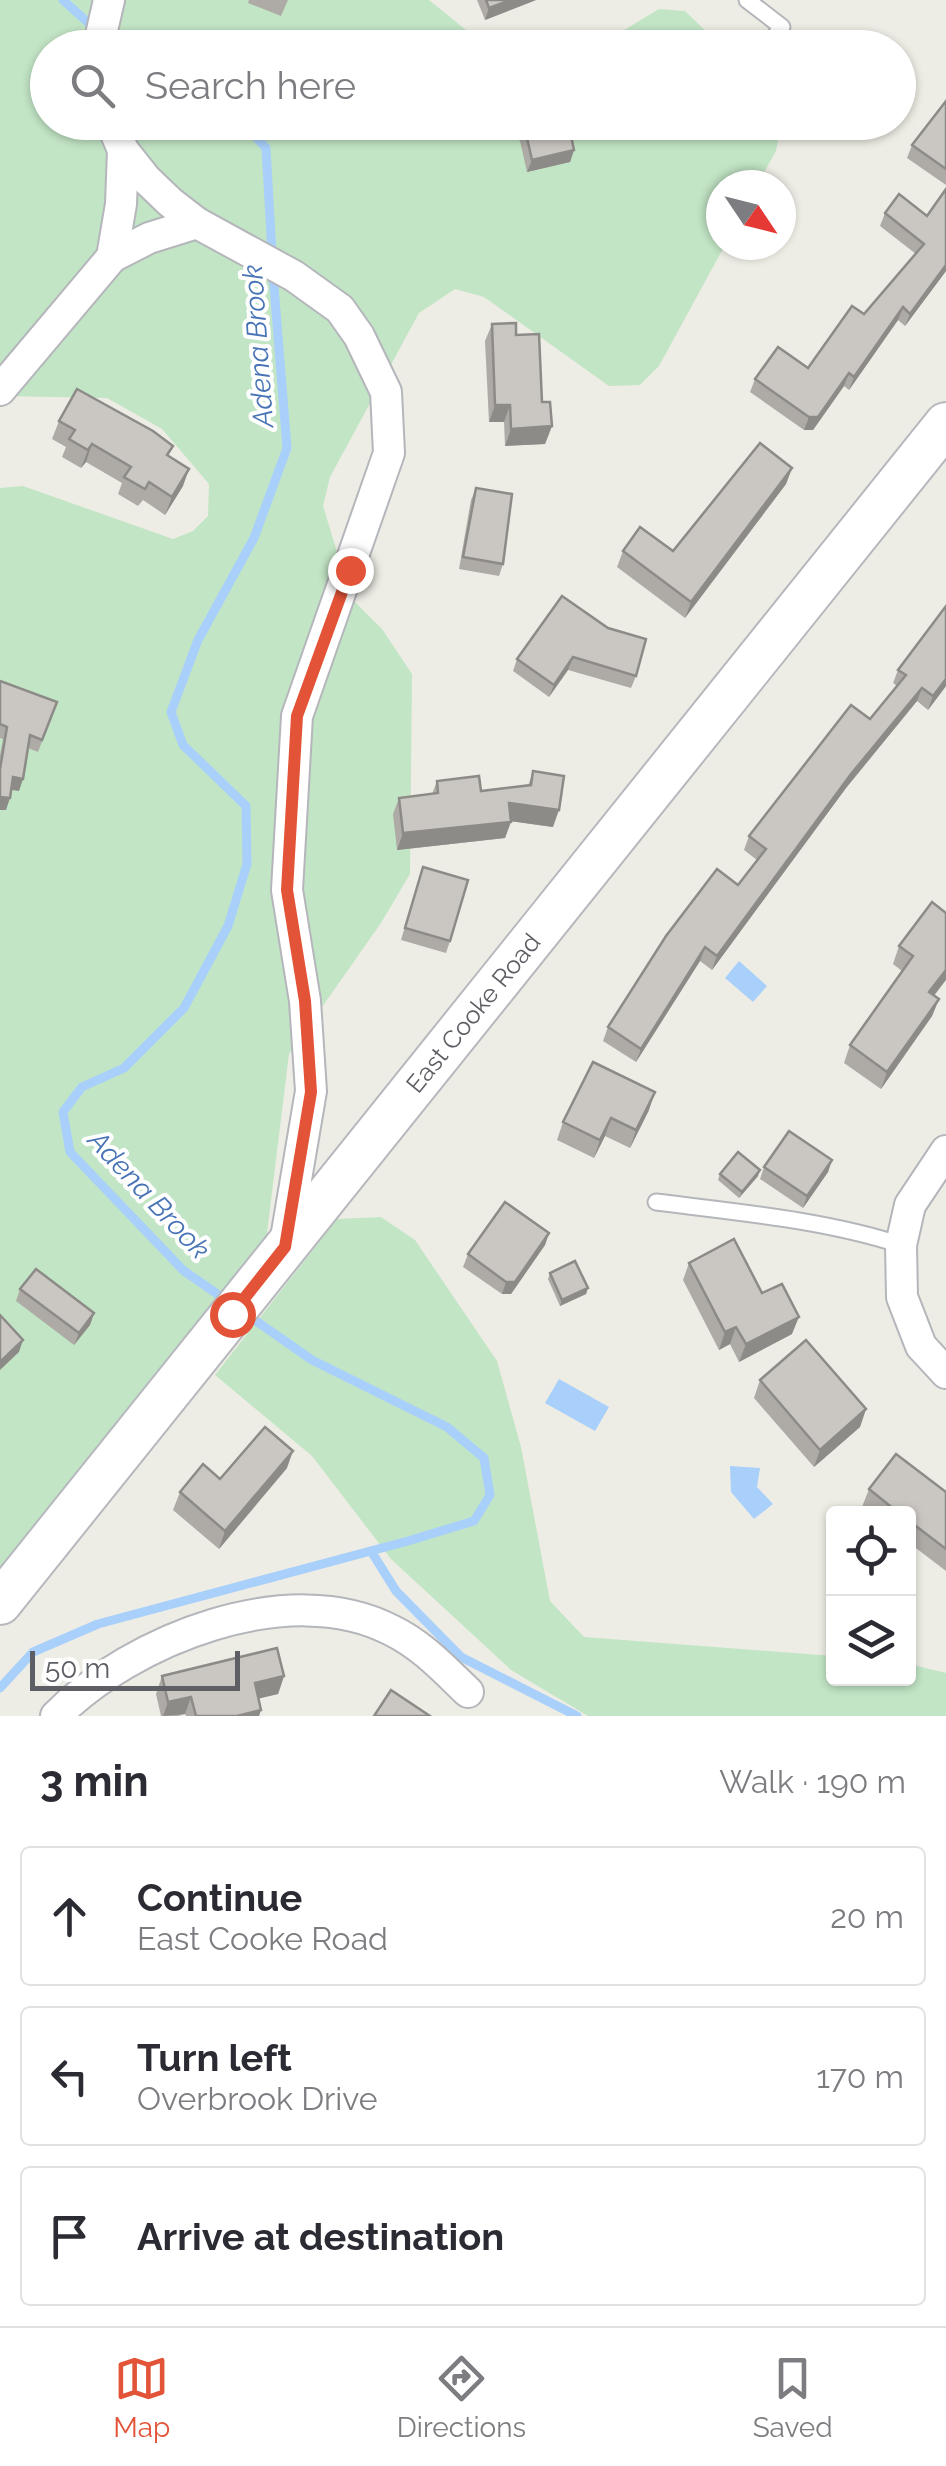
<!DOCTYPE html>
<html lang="en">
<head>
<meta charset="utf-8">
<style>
  :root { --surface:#fff; --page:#f7f7f7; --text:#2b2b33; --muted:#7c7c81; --line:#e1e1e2; --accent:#e25337 }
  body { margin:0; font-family:Raleway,sans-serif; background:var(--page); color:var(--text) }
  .controls { position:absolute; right:30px; bottom:30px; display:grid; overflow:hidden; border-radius:10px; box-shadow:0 2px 8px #0004 }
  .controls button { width:90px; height:90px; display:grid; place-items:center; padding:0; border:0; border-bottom:2px solid var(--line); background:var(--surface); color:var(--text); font:50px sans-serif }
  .compass { position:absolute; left:706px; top:170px; width:90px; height:90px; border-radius:50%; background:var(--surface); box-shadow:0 2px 8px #0004; rotate:125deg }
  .scale { position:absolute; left:30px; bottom:25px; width:210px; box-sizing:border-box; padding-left:10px; border:5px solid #5d5f65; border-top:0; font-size:28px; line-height:35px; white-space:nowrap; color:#5d5f65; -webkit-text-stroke:8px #fff; paint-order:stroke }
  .stop { position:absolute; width:30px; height:30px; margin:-22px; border:8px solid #e25337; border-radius:50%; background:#fff }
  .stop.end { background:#e25337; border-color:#fff; box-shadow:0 2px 10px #0008 }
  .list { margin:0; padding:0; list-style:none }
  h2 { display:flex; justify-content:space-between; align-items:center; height:130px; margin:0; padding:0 40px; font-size:42px }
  h2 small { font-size:32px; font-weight:400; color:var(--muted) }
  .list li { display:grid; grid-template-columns:65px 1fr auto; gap:30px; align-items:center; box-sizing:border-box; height:140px; margin:0 20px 20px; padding:0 20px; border:2px solid var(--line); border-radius:10px }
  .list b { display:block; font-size:38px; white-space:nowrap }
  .list p { margin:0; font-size:32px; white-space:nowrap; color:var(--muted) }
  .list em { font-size:32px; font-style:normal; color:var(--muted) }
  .icon { flex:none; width:55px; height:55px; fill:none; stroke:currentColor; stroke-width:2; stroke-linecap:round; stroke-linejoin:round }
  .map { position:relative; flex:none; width:946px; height:1716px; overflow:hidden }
  .search { position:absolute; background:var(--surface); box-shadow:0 2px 8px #0004; left:30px; right:30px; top:30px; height:110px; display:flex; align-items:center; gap:25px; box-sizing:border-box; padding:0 35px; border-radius:55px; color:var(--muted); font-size:38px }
  .sheet { height:610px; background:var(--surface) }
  nav { display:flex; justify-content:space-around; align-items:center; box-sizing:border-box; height:140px; border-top:2px solid var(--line); background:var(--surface); font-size:28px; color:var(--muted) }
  nav a { display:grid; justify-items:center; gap:5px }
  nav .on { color:var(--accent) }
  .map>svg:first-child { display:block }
  .green { fill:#c2e5c5 }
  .water { fill:#a8d0fb }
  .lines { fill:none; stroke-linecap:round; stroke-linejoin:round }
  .stream { stroke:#a8d0fb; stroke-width:9 }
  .lane-casing { stroke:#b5b6bb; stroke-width:19 }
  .street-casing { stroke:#b5b6bb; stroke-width:34 }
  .secondary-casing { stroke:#b6b8be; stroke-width:46 }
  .lane { stroke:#fff; stroke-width:15 }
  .street { stroke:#fff; stroke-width:30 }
  .secondary { stroke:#fff; stroke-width:42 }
  .wall { fill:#aeaba7 }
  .shaded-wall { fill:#8d8b88 }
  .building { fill:#cac7c2; stroke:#8d8b88; stroke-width:2.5 }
  .route { stroke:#e25337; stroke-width:12 }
  .labels { text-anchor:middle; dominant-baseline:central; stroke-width:8; stroke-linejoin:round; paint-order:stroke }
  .street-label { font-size:25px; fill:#5d5f65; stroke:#fff }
  .water-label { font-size:28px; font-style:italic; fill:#4874b5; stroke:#fff }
</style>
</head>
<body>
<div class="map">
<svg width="946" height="1716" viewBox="0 0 946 1716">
  <rect width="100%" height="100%" fill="#eeede5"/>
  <g class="green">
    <polygon points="0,0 429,0 487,47 48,48 48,122 781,123 776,151 757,185 721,185 721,245 725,245 659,366 640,385 609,386 484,297 455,289 419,313 330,477 323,506 351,598 382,629 412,674 410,874 381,923 289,1054 266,1241 0,1569 0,488 23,486 173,539 193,531 208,516 209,484 162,429 107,398 0,396"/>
    <polygon points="659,9 685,11 722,47 596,47"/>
    <polygon points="381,1217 415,1240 497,1361 521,1447 550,1601 584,1637 833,1656 834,1678 908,1678 909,1664 946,1673 946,1716 588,1716 511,1670 391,1559 312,1456 215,1375 337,1219"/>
  </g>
  <g class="water">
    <polygon points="739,961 767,986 753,1002 725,978"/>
    <polygon points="559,1379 609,1407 595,1431 545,1403"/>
    <polygon points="730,1466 760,1468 757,1487 773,1504 754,1519 731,1492"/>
  </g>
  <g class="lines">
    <g class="stream">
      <polyline points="63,0 94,28"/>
      <polyline points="242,122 266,148 272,254"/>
      <polyline points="229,1302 184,1271 70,1152 63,1112 82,1087 124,1068 184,1008 228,926 247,864 246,806 183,745 171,712 198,640 254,538 287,448 273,274"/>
      <polyline points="371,1551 396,1591 461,1657 577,1716"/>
      <polyline points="0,1688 33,1652 98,1624 408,1541 474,1521 490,1495 484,1458 447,1427 312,1360 246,1314"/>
    </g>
    <defs>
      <g id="lane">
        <polyline points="747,0 782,27 767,46"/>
        <path d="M656 1202C735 1212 825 1220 901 1245"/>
      </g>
      <g id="street">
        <polyline points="98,48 109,0"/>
        <polyline points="111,122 123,150 146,179 170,202 197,223 294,276 340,309 359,336 386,392 389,453 297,716 287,890 305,1001 311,1091 285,1244"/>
        <polyline points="112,257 149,238 197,223"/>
        <polyline points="0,390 112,257 121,204 123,150"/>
        <polyline points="946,1151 910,1205 901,1245 902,1297 921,1346 946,1373"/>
        <path d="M56 1716C131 1640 289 1577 391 1630 422 1645 444 1669 468 1692"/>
      </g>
      <polyline id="secondary" points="0,1603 946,424"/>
    </defs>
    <use href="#lane" class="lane-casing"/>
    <use href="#street" class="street-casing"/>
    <use href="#secondary" class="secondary-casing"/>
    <use href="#lane" class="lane"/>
    <use href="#street" class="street"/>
    <use href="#secondary" class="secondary"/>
  </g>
  <g class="wall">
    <polygon points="249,0 288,0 281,16 248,3"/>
    <polygon points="477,0 536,0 485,20"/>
    <polygon points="946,101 946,185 907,158 912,145"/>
    <polygon points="496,122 568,122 574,150 570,162 527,172 520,141"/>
    <polygon points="899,194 946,271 905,326 898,320 849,390 844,386 813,430 804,430 750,392 755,379 808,368 864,314 916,254 880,226 885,213"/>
    <polygon points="492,324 516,335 552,426 545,444 505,446 504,422 489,422 485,341"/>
    <polygon points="59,421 169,456 183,486 165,515 143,500 138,506 118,494 122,483 86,462 81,468 62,457 66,447 52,439"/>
    <polygon points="792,468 786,484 685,618 617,567 623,551 673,551"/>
    <polygon points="476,488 503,564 499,576 459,569 471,500"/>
    <polygon points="946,606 946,686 928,710 917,701 846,788 712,970 700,961 636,1062 603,1041 608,1027 738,885 757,860 744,850 749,836 870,719 897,686 893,683 898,670"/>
    <polygon points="608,628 636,676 631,688 568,670 549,697 513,671 517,659"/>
    <polygon points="0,681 57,702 38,752 28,748 19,791 11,790 6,810 0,810 0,755 3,739 0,738"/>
    <polygon points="533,771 553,827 510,821 505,838 397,850 393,814 399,798 432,794 437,781 481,791 528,786"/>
    <polygon points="419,879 450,941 446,953 401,940"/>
    <polygon points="932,902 934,995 939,999 932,1016 881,1089 844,1063 850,1045 902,971 893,964 899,946"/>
    <polygon points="649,1110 630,1148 605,1136 594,1158 557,1140 563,1122"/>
    <polygon points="832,1160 828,1172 803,1208 760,1179 764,1167"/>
    <polygon points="720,1174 758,1176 739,1198 718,1180"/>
    <polygon points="549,1233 545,1245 511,1294 502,1294 463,1267 468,1254"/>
    <polygon points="689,1263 762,1293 792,1334 739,1362 730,1344 719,1350 683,1280"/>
    <polygon points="550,1273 588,1288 586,1294 560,1306 548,1279"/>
    <polygon points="20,1289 94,1313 90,1325 74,1345 16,1301"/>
    <polygon points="760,1380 866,1409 860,1427 814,1467 754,1398"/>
    <polygon points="287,1468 219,1549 173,1510 180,1492 220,1479"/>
    <polygon points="869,1489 946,1492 946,1571 908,1542 908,1514 871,1514 862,1507"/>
    <polygon points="162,1676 284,1676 278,1694 259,1698 259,1716 186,1716 185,1714 178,1716 161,1716 156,1694"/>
  </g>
  <g class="shaded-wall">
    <polygon points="511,0 536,0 485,20 489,8"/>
    <polygon points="574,150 570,162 527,172 532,160"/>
    <polygon points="946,265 946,271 905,326 910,314"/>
    <polygon points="903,307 898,320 849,390 854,377"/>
    <polygon points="849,373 844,386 813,430 804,430 809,417"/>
    <polygon points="495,405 510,405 504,422 489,422"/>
    <polygon points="552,426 545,444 505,446 511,429"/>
    <polygon points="92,444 86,462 81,468 88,450"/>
    <polygon points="792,468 786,484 685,618 691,602"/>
    <polygon points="189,469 183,486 165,515 172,497"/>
    <polygon points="573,657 568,670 549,697 554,685"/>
    <polygon points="946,679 946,686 928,710 933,696"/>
    <polygon points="922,688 917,701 846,788 712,970 717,956 851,774"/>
    <polygon points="13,777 23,779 19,791 9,789"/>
    <polygon points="0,797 10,798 6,810 0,810"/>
    <polygon points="509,803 559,810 553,827 503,820"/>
    <polygon points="511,822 505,838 397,850 403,833"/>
    <polygon points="705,947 700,961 636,1062 641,1049"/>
    <polygon points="946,970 946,980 923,1010 929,992"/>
    <polygon points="939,999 932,1016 881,1089 887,1072"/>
    <polygon points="655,1092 649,1110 630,1148 636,1130"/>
    <polygon points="611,1118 605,1136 594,1158 600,1140"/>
    <polygon points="832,1160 828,1172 803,1208 807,1196"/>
    <polygon points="760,1170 758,1176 739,1198 742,1192"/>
    <polygon points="549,1233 545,1245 511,1294 502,1294 506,1282"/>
    <polygon points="588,1288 586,1294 560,1306 562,1300"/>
    <polygon points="94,1313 90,1325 74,1345 79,1333"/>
    <polygon points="799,1317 792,1334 739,1362 746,1344"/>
    <polygon points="736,1327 730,1344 719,1350 725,1332"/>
    <polygon points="23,1340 19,1352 0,1370 0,1362"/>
    <polygon points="866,1409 860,1427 814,1467 820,1450"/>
    <polygon points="293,1451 287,1468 219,1549 225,1531"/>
    <polygon points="284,1676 278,1694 249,1701 255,1683"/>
    <polygon points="191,1697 185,1714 163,1716 168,1702"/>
    <polygon points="261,1710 259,1716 237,1716"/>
  </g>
  <g class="building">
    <polygon points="486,0 511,0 489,8"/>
    <polygon points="793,34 812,48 783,48"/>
    <polygon points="497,35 502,48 459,48"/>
    <polygon points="946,101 946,169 912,145"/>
    <polygon points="516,122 568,122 574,150 532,160 525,129"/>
    <polygon points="946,189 946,265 910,314 903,307 854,377 849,373 818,417 809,417 755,379 778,347 808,368 852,306 864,314 924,244 885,213 899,194 927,216"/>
    <polygon points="516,323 516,335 539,334 542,402 550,402 552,426 511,429 510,405 495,405 492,324"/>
    <polygon points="77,389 153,431 173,446 167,455 189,469 172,497 149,482 145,489 124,477 131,467 92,444 88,450 69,439 75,430 59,421"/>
    <polygon points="760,443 792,468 691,602 623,551 640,527 673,551"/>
    <polygon points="476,488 512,494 503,564 463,557"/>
    <polygon points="562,596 608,628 646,639 636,676 573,657 554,685 517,659"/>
    <polygon points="946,606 946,679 933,696 922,688 851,774 717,956 705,947 641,1049 608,1027 666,936 717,869 738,885 766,849 749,836 851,705 870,719 906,675 898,670"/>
    <polygon points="0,681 57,702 42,740 30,735 23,779 13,777 10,798 0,797 0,769 7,727 0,724"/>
    <polygon points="533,771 564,776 559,810 509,803 511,822 403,833 399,798 438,793 437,781 479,776 481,791 531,785"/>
    <polygon points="423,867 468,880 450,941 405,928"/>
    <polygon points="932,902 946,913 946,970 929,992 939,999 887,1072 850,1045 913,956 899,946"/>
    <polygon points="593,1062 655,1092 636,1130 611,1118 600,1140 563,1122"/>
    <polygon points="789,1131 832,1160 807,1196 764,1167"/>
    <polygon points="738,1152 760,1170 742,1192 720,1174"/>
    <polygon points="505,1202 549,1233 515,1282 506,1282 468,1254"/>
    <polygon points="734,1239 762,1293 782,1284 799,1317 746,1344 736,1327 725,1332 689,1263"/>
    <polygon points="575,1261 588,1288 562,1300 550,1273"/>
    <polygon points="36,1269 94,1313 79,1333 20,1289"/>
    <polygon points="0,1315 23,1340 0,1362"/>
    <polygon points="806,1340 866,1409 820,1450 760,1380"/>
    <polygon points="265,1427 293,1451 225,1531 180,1492 203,1464 220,1479"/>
    <polygon points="896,1454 946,1492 946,1549 908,1520 908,1514 900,1514 869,1489"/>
    <polygon points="277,1648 284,1676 255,1683 261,1710 237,1716 196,1716 191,1697 168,1702 162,1676"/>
    <polygon points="391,1690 430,1716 374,1716"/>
  </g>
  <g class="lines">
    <polyline class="route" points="232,1314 285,1247 311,1092 305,1001 287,890 297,716 350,570"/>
  </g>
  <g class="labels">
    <g class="street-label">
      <text transform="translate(473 1013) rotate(-51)">East Cooke Road</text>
    </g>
    <g class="water-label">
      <text transform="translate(258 346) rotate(-94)">Adena Brook</text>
      <text transform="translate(149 1195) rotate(47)">Adena Brook</text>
    </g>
  </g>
</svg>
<div class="controls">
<button><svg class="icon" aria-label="locate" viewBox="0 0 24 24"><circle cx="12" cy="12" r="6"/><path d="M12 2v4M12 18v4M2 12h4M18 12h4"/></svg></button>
<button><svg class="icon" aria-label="layers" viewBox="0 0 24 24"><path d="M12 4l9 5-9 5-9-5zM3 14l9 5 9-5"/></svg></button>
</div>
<svg class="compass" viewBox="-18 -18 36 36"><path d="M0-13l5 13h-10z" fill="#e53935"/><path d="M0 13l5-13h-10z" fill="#7c7c81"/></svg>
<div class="scale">50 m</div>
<div class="stop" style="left:232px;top:1314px"></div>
<div class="stop end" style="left:350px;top:570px"></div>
<div class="search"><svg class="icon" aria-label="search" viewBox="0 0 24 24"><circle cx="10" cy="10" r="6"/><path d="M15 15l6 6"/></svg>Search here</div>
</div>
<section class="sheet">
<h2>3 min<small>Walk · 190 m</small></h2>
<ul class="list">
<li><svg class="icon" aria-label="ahead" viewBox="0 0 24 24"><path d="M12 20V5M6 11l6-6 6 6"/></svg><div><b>Continue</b><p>East Cooke Road</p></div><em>20 m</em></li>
<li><svg class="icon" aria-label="left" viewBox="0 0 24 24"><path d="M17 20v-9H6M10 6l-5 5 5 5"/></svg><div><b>Turn left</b><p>Overbrook Drive</p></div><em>170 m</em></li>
<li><svg class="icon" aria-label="arrive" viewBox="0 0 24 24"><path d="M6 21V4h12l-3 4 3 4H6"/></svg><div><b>Arrive at destination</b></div></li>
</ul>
</section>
<nav>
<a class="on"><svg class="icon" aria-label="map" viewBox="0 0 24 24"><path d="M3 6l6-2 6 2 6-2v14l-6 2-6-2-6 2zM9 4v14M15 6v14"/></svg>Map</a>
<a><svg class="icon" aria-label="directions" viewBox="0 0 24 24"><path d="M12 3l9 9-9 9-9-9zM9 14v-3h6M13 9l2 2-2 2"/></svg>Directions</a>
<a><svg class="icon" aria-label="saved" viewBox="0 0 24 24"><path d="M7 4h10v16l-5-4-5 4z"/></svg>Saved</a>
</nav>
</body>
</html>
